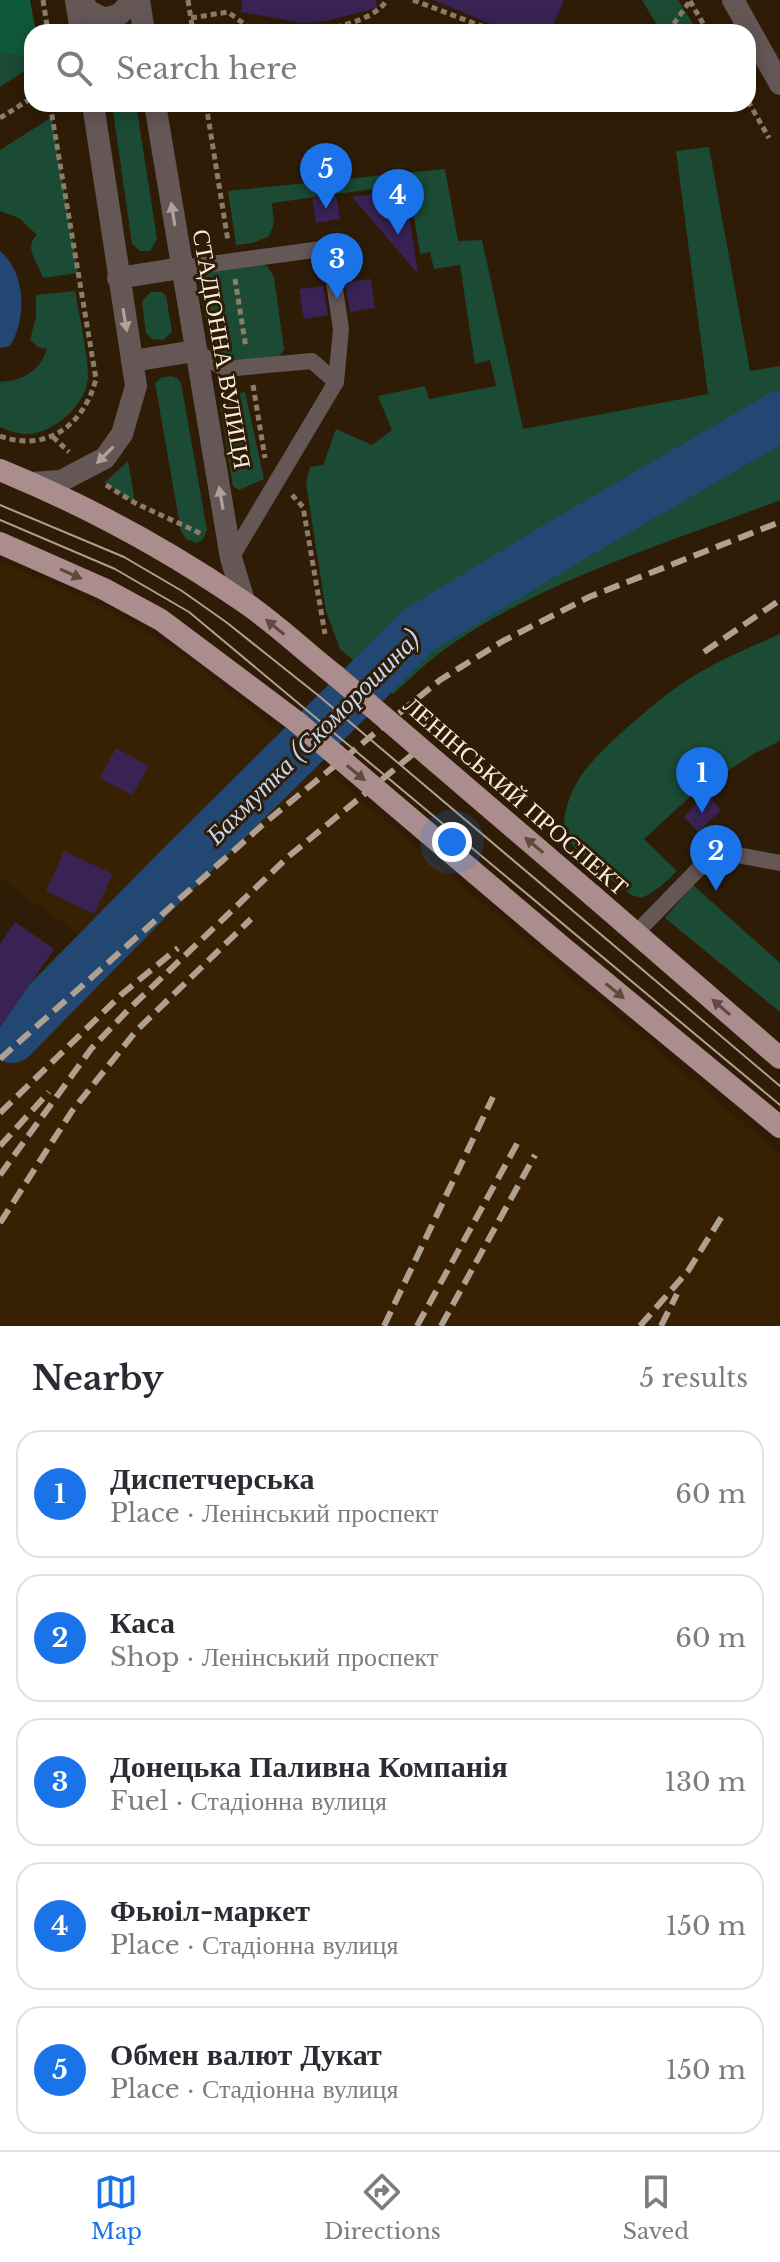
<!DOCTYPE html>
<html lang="en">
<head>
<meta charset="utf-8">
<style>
  :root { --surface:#fff; --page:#f2f2f3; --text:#2b2b33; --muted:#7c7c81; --line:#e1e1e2; --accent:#1a73e8 }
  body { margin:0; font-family:"Libre Baskerville",serif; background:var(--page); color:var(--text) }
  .you { position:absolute; left:452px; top:842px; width:28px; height:28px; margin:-20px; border:6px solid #fff; border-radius:50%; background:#1a73e8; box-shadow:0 0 0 12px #1a73e833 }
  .badge { display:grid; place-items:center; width:52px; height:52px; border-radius:50%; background:var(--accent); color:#fff; font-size:26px; font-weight:700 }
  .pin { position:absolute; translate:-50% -66px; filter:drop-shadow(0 2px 4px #0008) }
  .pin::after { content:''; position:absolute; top:42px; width:28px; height:24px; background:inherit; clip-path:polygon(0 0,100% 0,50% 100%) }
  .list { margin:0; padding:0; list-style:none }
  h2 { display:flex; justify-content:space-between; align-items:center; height:104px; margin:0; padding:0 32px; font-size:34px }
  h2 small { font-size:26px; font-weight:400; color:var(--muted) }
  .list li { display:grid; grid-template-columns:52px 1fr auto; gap:24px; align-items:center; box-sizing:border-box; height:128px; margin:0 16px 16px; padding:0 16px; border:2px solid var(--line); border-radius:24px }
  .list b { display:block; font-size:30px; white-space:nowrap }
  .list p { margin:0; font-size:26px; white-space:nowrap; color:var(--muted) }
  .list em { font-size:26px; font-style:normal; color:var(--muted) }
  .icon { flex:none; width:44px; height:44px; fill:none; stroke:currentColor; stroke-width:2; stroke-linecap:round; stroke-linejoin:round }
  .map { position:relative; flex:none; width:780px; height:1326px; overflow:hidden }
  .search { position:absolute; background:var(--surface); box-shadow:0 4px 20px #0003; left:24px; right:24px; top:24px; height:88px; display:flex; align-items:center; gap:20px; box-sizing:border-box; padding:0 28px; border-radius:24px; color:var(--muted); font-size:30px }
  .sheet { height:824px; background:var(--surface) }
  nav { display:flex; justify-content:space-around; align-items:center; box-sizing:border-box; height:112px; border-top:2px solid var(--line); background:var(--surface); font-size:22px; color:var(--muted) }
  nav a { display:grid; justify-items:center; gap:4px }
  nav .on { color:var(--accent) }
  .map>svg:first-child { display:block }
  .built { fill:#382103 }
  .green { fill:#1b4b34 }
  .forest { fill:#10593a }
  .water { fill:#234773 }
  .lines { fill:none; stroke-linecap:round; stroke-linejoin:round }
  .river { stroke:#234773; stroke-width:50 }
  .building { fill:#382354 }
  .path { stroke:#8c7c69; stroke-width:5; stroke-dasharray:6 4; stroke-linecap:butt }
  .service { stroke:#665757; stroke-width:16 }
  .tertiary { stroke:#665757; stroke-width:22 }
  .primary { stroke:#ac8d8d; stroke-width:22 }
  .tram { stroke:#afa08f; stroke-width:2 }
  .rail { stroke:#afa08f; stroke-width:6; stroke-dasharray:16 8; stroke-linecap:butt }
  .primary-bridge { stroke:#ac8d8d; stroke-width:22 }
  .oneway { fill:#b0a29b }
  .oneway2 { fill:#61493c }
  .labels { text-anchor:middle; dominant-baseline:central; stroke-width:6; stroke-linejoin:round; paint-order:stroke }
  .street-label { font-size:24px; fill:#faeddf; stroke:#2f1c06 }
  .water-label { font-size:26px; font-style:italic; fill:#c1d7f4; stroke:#2f1c06 }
</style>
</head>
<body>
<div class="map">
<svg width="780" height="1326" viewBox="0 0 780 1326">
  <rect width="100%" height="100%" fill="#2f1c06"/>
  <polygon class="built" points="0,561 97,604 151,635 194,663 282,734 780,1154 780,1326 0,1326 0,1048 94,945 0,878"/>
  <g class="green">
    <polygon points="642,0 678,0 698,32 661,32"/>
    <polygon points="0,51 32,60 32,66 0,87"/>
    <polygon points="112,104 136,104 157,239 150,251 140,251 132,244"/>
    <path d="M52 117 78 273 43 278C38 263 23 247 37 235L19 218 0 211V150Z"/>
    <path d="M709 147 750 371 780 366V500C669 543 548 578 449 646 429 660 411 678 393 694L340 649 326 611 306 483 310 467 323 465 336 429 372 445 392 430 378 396 425 386 429 399 496 386 490 360 475 364 460 265 434 269 430 252 420 254 409 184 272 203 274 224 269 236 253 243 236 245 228 191 445 169 458 241 482 240 523 429 708 394 676 151Z"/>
    <path d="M255 263 267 266 274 277 284 349 280 356 223 364 211 352 200 285C208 264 235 266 255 263Z"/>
    <path d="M75 291C79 316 88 353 88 377 87 402 60 427 36 433 23 436 12 432 0 427V382C24 380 39 372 47 349L38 347 30 340 36 317V295Z"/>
    <polygon points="151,292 162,292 166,296 172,332 163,340 152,339 146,333 142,301"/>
    <polygon points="171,376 177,378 181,383 207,530 202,540 197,543 186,539 181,531 155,383 161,378"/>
    <polygon points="245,392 264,479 239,490 233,486 220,405 233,395"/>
    <polygon points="128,461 135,503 104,483"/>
    <path d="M780 634V741L755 753 694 793 644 839 677 871C665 883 656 891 642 898L631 895C614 881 571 852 565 832 561 814 572 789 582 774 602 747 662 695 692 677 719 660 751 647 780 634Z"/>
    <polygon points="693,885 780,963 780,1012 665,918"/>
  </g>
  <polygon class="forest" points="0,0 30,0 36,32 32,32 32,60 0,51"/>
  <path class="water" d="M0 251C26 273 27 318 10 346L0 348Z"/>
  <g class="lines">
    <polyline class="river" points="12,1038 176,871 419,630 559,545 780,416"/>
  </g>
  <g class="building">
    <polygon points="242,0 376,0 377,8 326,21 303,23 241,12"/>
    <polygon points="433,0 564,0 550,32 510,32"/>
    <polygon points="405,189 418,274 352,197"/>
    <polygon points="336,195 340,219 316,223 312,199"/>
    <polygon points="371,279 375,308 350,312 345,282"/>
    <polygon points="323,286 328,315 304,319 299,289"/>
    <polygon points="116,748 149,766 132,795 100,778"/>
    <polygon points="706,794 721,810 698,832 684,817"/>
    <polygon points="64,851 113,874 94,914 46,891"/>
    <polygon points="15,922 54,949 0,1028 0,944"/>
  </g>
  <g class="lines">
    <g class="path">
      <polyline points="43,0 48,32"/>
      <polyline points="188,0 193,32"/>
      <polyline points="413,0 497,32"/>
      <polyline points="690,1 708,32"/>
      <polyline points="191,18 228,12 255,32"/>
      <polyline points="168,32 193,28"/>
      <path d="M306 32C331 29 373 22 387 0"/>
      <polyline points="668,32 690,1"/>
      <polyline points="748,101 769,138"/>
      <polyline points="206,104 228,241"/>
      <polyline points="0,118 32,98"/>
      <polyline points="235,279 246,348"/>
      <polyline points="253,385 265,458"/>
      <path d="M0 436C47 453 84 425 96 379L50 104"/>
      <polyline points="53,437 69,452"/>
      <polyline points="106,485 135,503 204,535"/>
      <polyline points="292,495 303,507 325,634"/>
    </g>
    <g class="service">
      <polyline points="181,268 329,248 341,329 336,382 231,558"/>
      <polyline points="195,351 225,369 312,361 336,382"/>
      <polyline points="636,933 716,851 780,863"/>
    </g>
    <g class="tertiary">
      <polyline points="76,0 81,32"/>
      <polyline points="81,0 89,11 105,19 120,14 133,0"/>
      <polyline points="139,0 144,32"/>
      <polyline points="733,0 780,84"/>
      <polyline points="155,104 231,558 244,601"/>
      <polyline points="118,278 181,268"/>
      <polyline points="132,361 195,351"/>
      <polyline points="31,483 61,481 105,458 122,434 136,386 93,104"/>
    </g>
    <g class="primary">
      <path d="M0 470C85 505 165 548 241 600 274 622 304 651 336 676"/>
      <polyline points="0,543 104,589 161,620 297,722"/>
      <polyline points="593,896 780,1058"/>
      <polyline points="555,941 780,1127"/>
    </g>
    <g class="tram">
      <polyline points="0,505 124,557 182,591 226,622 319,696 780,1086"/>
      <polyline points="0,520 115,569 189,612 780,1105"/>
    </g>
    <g class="rail">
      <polyline points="704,652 780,600"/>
      <polyline points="0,1059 267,821 440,680 503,641 589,597 780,522"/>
      <polyline points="0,1113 122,994 178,948"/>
      <polyline points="0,1146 49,1092"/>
      <polyline points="0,1175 91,1049 129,1009 289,856 413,754"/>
      <polyline points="0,1223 72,1111 136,1031 251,919"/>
      <polyline points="384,1326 493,1097"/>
      <polyline points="417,1326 518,1142"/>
      <polyline points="441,1326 535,1155"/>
      <polyline points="640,1326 688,1271 724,1213"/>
      <polyline points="661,1326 677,1294"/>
    </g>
    <g class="primary-bridge">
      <polyline points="336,676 593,896"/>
      <polyline points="297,722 555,941"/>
    </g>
  </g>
  <defs><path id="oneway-solid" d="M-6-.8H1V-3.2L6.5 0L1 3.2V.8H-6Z" transform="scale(2)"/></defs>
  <g class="oneway">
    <use href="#oneway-solid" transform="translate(173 214) rotate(-99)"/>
    <use href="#oneway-solid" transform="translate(125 320) rotate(80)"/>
    <use href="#oneway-solid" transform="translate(105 455) rotate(135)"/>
    <use href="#oneway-solid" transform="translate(221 498) rotate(-100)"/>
  </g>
  <g class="oneway2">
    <use href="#oneway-solid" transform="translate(71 574) rotate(24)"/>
    <use href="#oneway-solid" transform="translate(275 627) rotate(-141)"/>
    <use href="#oneway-solid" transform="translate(356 773) rotate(40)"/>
    <use href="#oneway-solid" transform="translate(534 845) rotate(-140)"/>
    <use href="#oneway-solid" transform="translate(615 991) rotate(39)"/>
    <use href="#oneway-solid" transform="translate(721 1007) rotate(-139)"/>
  </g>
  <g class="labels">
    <g class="street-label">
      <text transform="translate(222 349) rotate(80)">СТАДІОННА ВУЛИЦЯ</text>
      <text transform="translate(516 796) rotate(41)">ЛЕНІНСЬКИЙ ПРОСПЕКТ</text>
    </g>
    <g class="water-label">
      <text transform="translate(313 737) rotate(-45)">Бахмутка (Скоморошина)</text>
    </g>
  </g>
</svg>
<div class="you"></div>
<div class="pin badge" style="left:702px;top:813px">1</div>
<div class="pin badge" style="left:716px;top:891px">2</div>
<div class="pin badge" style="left:337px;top:299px">3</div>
<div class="pin badge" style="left:398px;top:235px">4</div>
<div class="pin badge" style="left:326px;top:209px">5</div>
<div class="search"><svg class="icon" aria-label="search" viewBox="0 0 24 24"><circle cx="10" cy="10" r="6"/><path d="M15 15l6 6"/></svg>Search here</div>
</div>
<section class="sheet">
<h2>Nearby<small>5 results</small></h2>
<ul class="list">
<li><span class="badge">1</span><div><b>Диспетчерська</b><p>Place · Ленінський проспект</p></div><em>60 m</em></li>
<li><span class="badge">2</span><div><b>Каса</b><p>Shop · Ленінський проспект</p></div><em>60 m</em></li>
<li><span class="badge">3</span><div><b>Донецька Паливна Компанія</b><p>Fuel · Стадіонна вулиця</p></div><em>130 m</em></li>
<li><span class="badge">4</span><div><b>Фьюіл-маркет</b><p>Place · Стадіонна вулиця</p></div><em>150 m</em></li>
<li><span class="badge">5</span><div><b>Обмен валют Дукат</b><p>Place · Стадіонна вулиця</p></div><em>150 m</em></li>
</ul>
</section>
<nav>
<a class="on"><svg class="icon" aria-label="map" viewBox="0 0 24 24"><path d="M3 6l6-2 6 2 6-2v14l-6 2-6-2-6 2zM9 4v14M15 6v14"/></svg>Map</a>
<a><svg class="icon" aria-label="directions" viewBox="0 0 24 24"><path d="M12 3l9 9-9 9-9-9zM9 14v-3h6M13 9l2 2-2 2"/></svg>Directions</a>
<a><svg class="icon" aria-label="saved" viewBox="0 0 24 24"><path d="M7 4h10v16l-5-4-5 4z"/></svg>Saved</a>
</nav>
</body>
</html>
